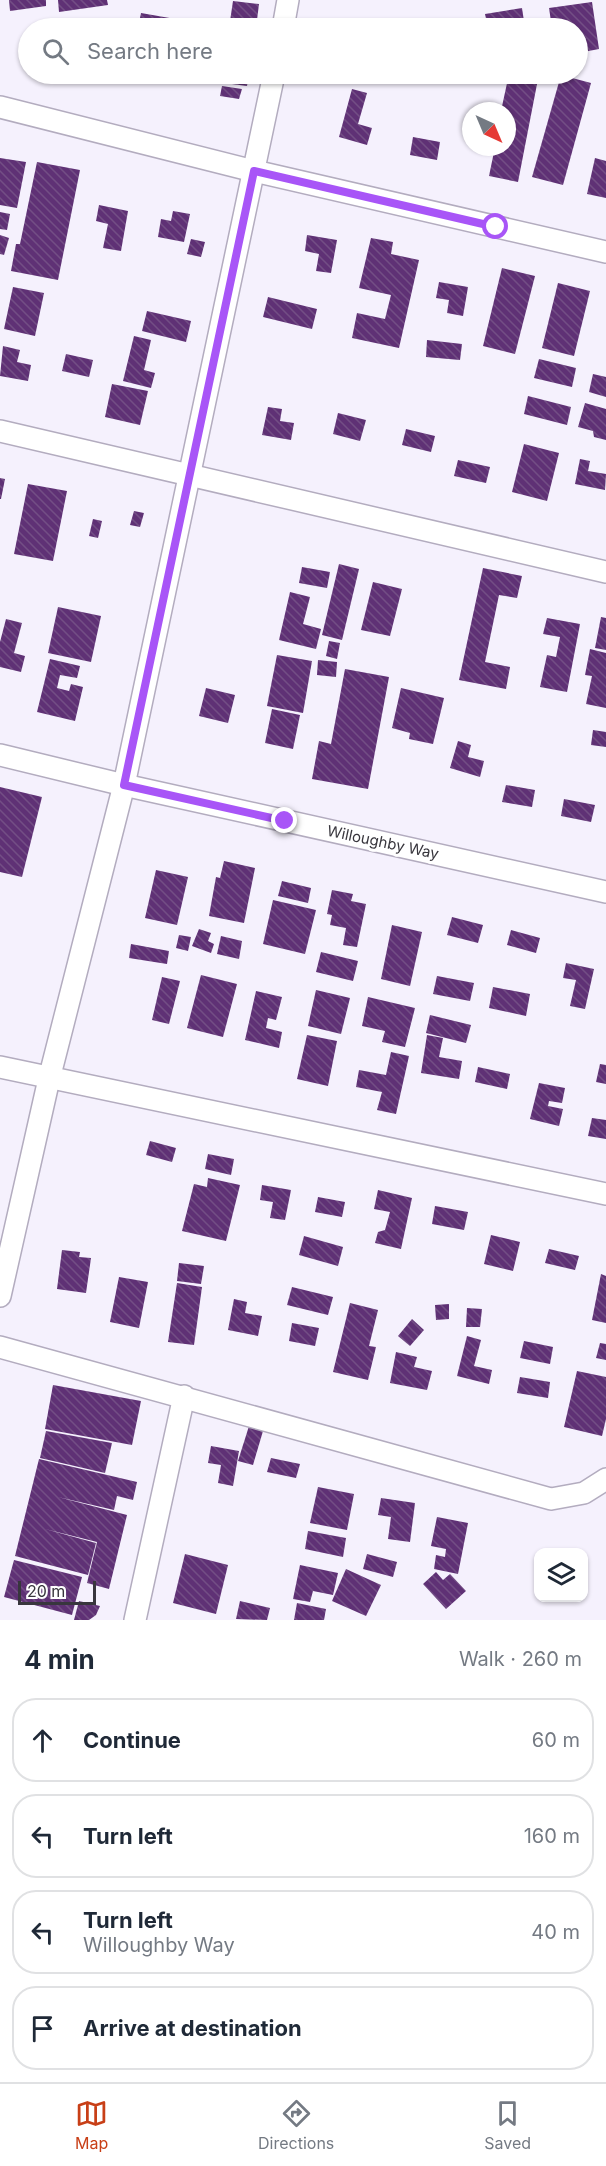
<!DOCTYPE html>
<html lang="en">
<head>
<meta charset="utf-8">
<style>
  :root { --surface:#fff; --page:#f6f6f7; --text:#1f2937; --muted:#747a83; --line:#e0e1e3; --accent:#c83f17 }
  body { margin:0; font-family:Inter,sans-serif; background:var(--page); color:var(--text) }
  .controls { position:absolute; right:18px; bottom:18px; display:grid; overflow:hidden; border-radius:12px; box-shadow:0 2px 4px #0004 }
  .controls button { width:54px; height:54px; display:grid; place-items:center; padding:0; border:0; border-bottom:2px solid var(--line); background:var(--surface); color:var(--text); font:30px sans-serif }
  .compass { position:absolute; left:462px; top:102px; width:54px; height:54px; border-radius:50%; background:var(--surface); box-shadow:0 2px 4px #0004; rotate:136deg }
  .scale { position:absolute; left:18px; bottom:15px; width:78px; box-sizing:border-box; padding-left:6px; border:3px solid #38363d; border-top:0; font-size:16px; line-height:21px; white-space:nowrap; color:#38363d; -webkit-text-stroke:4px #fff; paint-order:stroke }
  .stop { position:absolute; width:18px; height:18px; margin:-14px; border:4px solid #a855f7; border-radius:50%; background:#fff }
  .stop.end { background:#a855f7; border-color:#fff; box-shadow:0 2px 6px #0008 }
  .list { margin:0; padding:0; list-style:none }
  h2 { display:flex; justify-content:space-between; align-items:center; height:78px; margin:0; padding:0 24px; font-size:26px }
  h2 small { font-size:20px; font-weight:400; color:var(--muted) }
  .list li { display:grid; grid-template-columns:39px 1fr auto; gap:18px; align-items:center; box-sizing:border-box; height:84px; margin:0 12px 12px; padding:0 12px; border:2px solid var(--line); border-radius:24px }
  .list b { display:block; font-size:22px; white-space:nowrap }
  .list p { margin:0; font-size:20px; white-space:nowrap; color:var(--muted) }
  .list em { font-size:20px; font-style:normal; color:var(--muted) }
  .icon { flex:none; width:33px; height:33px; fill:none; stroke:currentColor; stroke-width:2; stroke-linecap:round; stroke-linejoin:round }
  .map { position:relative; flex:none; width:606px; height:1620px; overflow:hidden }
  .search { position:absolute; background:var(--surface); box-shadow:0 2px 4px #0004; left:18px; right:18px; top:18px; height:66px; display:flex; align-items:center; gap:15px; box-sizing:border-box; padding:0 21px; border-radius:33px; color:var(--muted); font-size:22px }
  .sheet { height:462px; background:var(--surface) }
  nav { display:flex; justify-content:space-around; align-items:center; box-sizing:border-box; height:84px; border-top:2px solid var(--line); background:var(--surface); font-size:16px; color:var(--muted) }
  nav a { display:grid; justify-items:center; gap:3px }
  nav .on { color:var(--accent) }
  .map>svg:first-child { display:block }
  .building { fill:url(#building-back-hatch) }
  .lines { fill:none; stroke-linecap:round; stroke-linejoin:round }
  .street-casing { stroke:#b3acbf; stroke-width:24 }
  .street { stroke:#fff; stroke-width:21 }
  .route { stroke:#a855f7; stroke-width:8 }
  .labels { text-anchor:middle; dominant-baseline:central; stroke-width:6; stroke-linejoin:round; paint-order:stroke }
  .street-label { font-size:15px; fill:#38363d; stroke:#fff }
</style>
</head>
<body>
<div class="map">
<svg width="606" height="1620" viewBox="0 0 606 1620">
  <defs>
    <pattern id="building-back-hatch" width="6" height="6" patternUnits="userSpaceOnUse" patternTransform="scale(1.5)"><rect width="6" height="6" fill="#5f3175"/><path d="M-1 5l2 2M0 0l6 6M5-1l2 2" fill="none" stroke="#734e85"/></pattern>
  </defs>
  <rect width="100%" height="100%" fill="#f5f1fd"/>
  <g class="building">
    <polygon points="9,0 46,0 46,6 10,11"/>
    <polygon points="58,0 107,0 108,5 59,12"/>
    <polygon points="233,1 259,4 256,28 229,28"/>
    <polygon points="592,2 599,49 578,53 578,28 552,28 549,8"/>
    <polygon points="522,8 525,28 488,28 485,14"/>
    <polygon points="141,13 181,20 179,28 138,28"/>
    <polygon points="187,74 249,74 247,86 186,78"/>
    <polygon points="412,74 437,74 437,82 413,84"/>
    <polygon points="509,74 538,79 518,182 489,176 495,147 507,147 507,111 501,111"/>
    <polygon points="561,75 591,83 563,185 532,177"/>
    <polygon points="222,86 242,89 239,99 220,96"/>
    <polygon points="352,89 367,93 358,124 372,128 367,145 339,137"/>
    <polygon points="413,137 440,142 437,160 410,155"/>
    <polygon points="0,158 26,162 17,208 0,205"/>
    <polygon points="595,158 606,161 606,198 587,194"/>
    <polygon points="37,162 80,170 58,280 11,271 16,244 20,244"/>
    <polygon points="99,205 128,211 121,251 103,248 108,224 96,221"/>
    <polygon points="173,211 190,214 184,242 158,237 161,219 171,221"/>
    <polygon points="0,212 10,214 7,230 0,229"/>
    <polygon points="0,235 9,238 4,255 0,254"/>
    <polygon points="307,235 337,240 331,273 316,271 319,254 305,251"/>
    <polygon points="371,238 393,242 391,254 419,260 399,348 352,338 357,313 385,319 391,295 359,288"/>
    <polygon points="191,239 205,242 201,257 187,254"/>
    <polygon points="502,268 535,276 515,354 483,346"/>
    <polygon points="439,282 468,287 463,316 447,313 449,300 436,298"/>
    <polygon points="558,283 590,291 574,356 542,348"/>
    <polygon points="13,287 44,293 35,336 4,329"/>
    <polygon points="268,297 317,309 312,329 263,317"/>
    <polygon points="147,311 191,321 186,342 142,331"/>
    <polygon points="134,336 151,340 144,370 155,373 151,388 123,381"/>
    <polygon points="427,340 462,344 460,360 426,357"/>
    <polygon points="3,346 20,350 17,362 31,365 28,381 0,376"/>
    <polygon points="66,354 93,360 89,377 62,371"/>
    <polygon points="539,359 576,368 572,387 534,378"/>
    <polygon points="593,374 606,377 606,397 589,392"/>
    <polygon points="112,384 148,391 140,425 105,417"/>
    <polygon points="528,396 571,407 567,425 524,414"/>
    <polygon points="585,403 606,409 606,440 594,437 593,431 578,427"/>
    <polygon points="268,407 282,409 280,421 294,423 291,440 262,435"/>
    <polygon points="338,413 366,420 360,441 333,434"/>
    <polygon points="406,429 435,436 431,452 402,445"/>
    <polygon points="524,444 559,453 547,501 512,492"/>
    <polygon points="580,459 590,461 588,471 606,474 605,490 575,484"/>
    <polygon points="458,460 490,467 486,483 454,476"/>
    <polygon points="0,478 5,479 1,499 0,499"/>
    <polygon points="28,484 67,491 53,561 14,554"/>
    <polygon points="134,511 144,513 140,527 130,525"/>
    <polygon points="93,519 102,521 98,538 89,536"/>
    <polygon points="339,564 359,569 342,640 322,635"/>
    <polygon points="302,567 330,572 327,588 299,583"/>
    <polygon points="483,568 522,576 517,598 499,595 485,662 510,667 506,689 459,680"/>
    <polygon points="373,582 402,589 390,636 361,630"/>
    <polygon points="290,592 310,597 303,624 321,629 316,649 279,640"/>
    <polygon points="58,607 101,616 91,662 48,653"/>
    <polygon points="601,617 606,618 606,650 595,648"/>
    <polygon points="547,618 580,624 567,692 540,687 547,655 556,657 560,637 543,634"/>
    <polygon points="6,619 22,623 14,653 25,656 21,672 0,667 0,642"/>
    <polygon points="329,641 340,643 337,659 326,656"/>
    <polygon points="590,649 606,653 606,708 586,704 592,676 585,675"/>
    <polygon points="277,655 312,661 303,713 267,706"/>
    <polygon points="50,659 80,666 77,678 60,675 57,688 69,691 71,684 83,687 75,721 37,712"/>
    <polygon points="318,660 337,662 336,677 317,675"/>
    <polygon points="345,669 389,677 368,789 312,779 319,741 331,744"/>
    <polygon points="206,688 235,695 228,723 199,716"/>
    <polygon points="401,688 444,698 433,744 409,739 410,733 392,728"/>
    <polygon points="272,709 300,715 293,749 265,743"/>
    <polygon points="593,730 606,732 606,747 591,745"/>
    <polygon points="458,741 471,745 468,757 484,761 480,777 450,768"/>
    <polygon points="506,785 535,790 532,807 502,802"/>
    <polygon points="0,787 42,797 22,877 0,872"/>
    <polygon points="564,799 595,805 591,822 561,816"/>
    <polygon points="224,861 255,868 244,923 209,916 216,877 220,878"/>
    <polygon points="156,870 188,877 177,925 145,918"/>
    <polygon points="282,881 311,888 308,903 278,896"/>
    <polygon points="332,890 353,894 351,901 366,904 357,947 343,945 346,928 330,925 332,915 327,914"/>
    <polygon points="273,900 316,910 305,954 263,944"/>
    <polygon points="452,917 483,925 478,943 447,935"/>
    <polygon points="392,925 422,932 410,986 381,979"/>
    <polygon points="199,929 211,933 208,941 214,944 211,953 192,946"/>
    <polygon points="511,930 540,938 536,953 507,945"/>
    <polygon points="179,935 191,937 188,951 176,948"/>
    <polygon points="221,936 242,941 239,959 217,954"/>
    <polygon points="131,944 169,951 167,964 129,958"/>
    <polygon points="321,952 358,961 353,981 316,972"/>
    <polygon points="566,963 594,969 585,1009 570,1006 576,980 563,978"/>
    <polygon points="201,975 237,984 223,1037 187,1028"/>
    <polygon points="437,976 474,983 470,1001 433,994"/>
    <polygon points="162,977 180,981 169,1024 152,1020"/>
    <polygon points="493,987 530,994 526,1016 489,1008"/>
    <polygon points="316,990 350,998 341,1034 308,1026"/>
    <polygon points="256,991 282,997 276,1020 268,1018 266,1028 282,1032 279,1048 245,1040"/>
    <polygon points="368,997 415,1008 405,1047 382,1042 385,1031 362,1026"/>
    <polygon points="430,1015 471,1025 466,1043 426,1033"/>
    <polygon points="307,1035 337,1041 328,1086 297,1079"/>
    <polygon points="427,1035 443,1038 439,1057 462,1061 459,1079 421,1073"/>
    <polygon points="391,1052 409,1056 396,1114 377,1110 382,1092 356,1087 359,1070 386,1075"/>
    <polygon points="600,1064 606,1065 606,1084 596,1082"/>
    <polygon points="478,1067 510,1074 507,1089 475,1082"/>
    <polygon points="539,1083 565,1088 562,1103 549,1101 548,1106 563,1109 559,1126 530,1119"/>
    <polygon points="592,1118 606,1120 606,1139 588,1136"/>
    <polygon points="150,1141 176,1148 172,1162 146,1155"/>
    <polygon points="208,1154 234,1159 231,1175 205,1169"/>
    <polygon points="208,1178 240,1185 226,1241 182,1231 194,1184 207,1187"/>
    <polygon points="262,1185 291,1190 285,1220 270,1218 273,1202 260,1200"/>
    <polygon points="378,1190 412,1198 401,1249 375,1243 378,1232 385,1230 390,1212 374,1209"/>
    <polygon points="318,1197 345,1202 342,1217 315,1212"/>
    <polygon points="435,1206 468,1212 464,1230 432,1224"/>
    <polygon points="491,1235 520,1242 513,1271 484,1264"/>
    <polygon points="304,1236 343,1247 338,1266 299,1255"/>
    <polygon points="549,1249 579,1256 575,1270 545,1263"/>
    <polygon points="62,1250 80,1252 79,1257 91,1258 86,1293 57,1289"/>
    <polygon points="179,1263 204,1266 201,1284 177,1281"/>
    <polygon points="601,1274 606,1276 606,1323 592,1320"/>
    <polygon points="119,1277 148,1282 139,1328 110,1322"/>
    <polygon points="177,1283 202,1287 194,1345 168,1342"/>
    <polygon points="292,1287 333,1297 328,1315 287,1305"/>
    <polygon points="234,1299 247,1302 245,1313 262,1316 258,1336 228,1330"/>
    <polygon points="350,1303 378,1310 369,1346 376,1347 368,1380 333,1372"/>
    <polygon points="449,1304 449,1319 436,1320 435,1305"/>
    <polygon points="467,1308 482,1309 480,1327 466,1327"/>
    <polygon points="412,1319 424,1330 410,1346 398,1336"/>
    <polygon points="292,1323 319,1328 315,1346 289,1341"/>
    <polygon points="467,1336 481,1340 474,1366 492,1370 489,1384 457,1376"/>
    <polygon points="524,1341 553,1347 550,1364 520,1358"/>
    <polygon points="600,1343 606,1344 606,1360 596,1358"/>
    <polygon points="396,1352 417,1357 414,1367 432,1371 427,1390 390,1383"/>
    <polygon points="577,1371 606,1377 606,1419 602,1436 564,1427"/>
    <polygon points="520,1377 550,1382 548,1398 517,1393"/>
    <polygon points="53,1385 141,1401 132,1445 45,1429"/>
    <polygon points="249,1426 263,1431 253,1465 238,1461"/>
    <polygon points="46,1431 112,1443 105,1473 40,1458"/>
    <polygon points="211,1446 239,1451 233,1486 218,1483 221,1465 208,1463"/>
    <polygon points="271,1458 300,1464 296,1478 267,1472"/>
    <polygon points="39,1459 137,1482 133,1500 117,1496 114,1510 58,1497 127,1515 109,1589 87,1583 97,1542 45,1529 96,1543 88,1575 15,1556"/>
    <polygon points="318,1487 354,1494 347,1530 310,1523"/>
    <polygon points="381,1498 415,1503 410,1542 388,1539 391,1517 378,1515"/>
    <polygon points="437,1517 468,1523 458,1574 434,1569 436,1555 445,1557 446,1549 431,1546"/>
    <polygon points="308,1531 346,1538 343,1557 305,1549"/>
    <polygon points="185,1554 228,1565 216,1614 173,1603"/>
    <polygon points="367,1554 397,1562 393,1577 363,1569"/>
    <polygon points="14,1560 82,1577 72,1615 4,1597"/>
    <polygon points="300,1565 338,1573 333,1595 313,1591 310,1602 293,1599"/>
    <polygon points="346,1569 381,1585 366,1616 332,1601"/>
    <polygon points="436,1572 443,1580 450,1574 466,1591 446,1609 423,1584"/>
    <polygon points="79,1601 100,1606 96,1615 89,1620 74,1620"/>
    <polygon points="240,1601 270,1608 267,1620 236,1619"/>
    <polygon points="297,1603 326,1609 324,1620 294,1620"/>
  </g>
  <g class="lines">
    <defs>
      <g id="street">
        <polyline points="283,28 288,0"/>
        <polyline points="0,107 254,171 606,252"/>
        <polyline points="0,431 606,572"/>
        <polyline points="0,755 124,785 606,892"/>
        <polyline points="0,1067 606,1194"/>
        <polyline points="0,1296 49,1079 124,785 274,74"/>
        <polyline points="0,1347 551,1499 584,1493 606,1479"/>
        <polyline points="135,1620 184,1396"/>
      </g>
    </defs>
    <use href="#street" class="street-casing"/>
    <use href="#street" class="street"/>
  </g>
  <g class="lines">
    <polyline class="route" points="285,821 124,785 254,171 496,227"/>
  </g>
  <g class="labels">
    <g class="street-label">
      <text transform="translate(383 842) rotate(12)">Willoughby Way</text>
    </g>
  </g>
</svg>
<div class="controls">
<button><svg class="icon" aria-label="layers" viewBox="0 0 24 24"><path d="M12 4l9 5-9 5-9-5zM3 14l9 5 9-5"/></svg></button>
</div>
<svg class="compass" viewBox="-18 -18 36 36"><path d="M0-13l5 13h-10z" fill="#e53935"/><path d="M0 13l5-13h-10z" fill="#747a83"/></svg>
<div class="scale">20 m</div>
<div class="stop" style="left:496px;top:227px"></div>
<div class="stop end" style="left:285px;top:821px"></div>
<div class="search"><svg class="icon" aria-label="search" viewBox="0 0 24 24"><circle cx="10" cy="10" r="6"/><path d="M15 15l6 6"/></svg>Search here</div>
</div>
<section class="sheet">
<h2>4 min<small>Walk · 260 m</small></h2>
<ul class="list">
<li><svg class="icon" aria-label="ahead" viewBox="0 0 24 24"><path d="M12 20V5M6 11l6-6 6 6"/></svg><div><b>Continue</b></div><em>60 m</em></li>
<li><svg class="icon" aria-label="left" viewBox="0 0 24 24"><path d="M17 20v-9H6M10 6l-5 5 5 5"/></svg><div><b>Turn left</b></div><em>160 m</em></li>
<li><svg class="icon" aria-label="left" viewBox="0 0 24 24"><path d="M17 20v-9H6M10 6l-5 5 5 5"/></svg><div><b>Turn left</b><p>Willoughby Way</p></div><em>40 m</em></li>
<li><svg class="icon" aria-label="arrive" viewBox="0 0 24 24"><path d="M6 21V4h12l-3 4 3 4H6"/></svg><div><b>Arrive at destination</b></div></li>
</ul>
</section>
<nav>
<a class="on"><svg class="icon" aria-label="map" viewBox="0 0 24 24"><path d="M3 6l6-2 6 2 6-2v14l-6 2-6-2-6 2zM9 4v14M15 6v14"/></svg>Map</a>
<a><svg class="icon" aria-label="directions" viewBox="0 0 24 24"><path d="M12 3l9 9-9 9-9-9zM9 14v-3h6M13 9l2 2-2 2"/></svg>Directions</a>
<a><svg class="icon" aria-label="saved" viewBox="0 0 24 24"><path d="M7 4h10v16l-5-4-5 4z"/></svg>Saved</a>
</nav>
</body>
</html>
